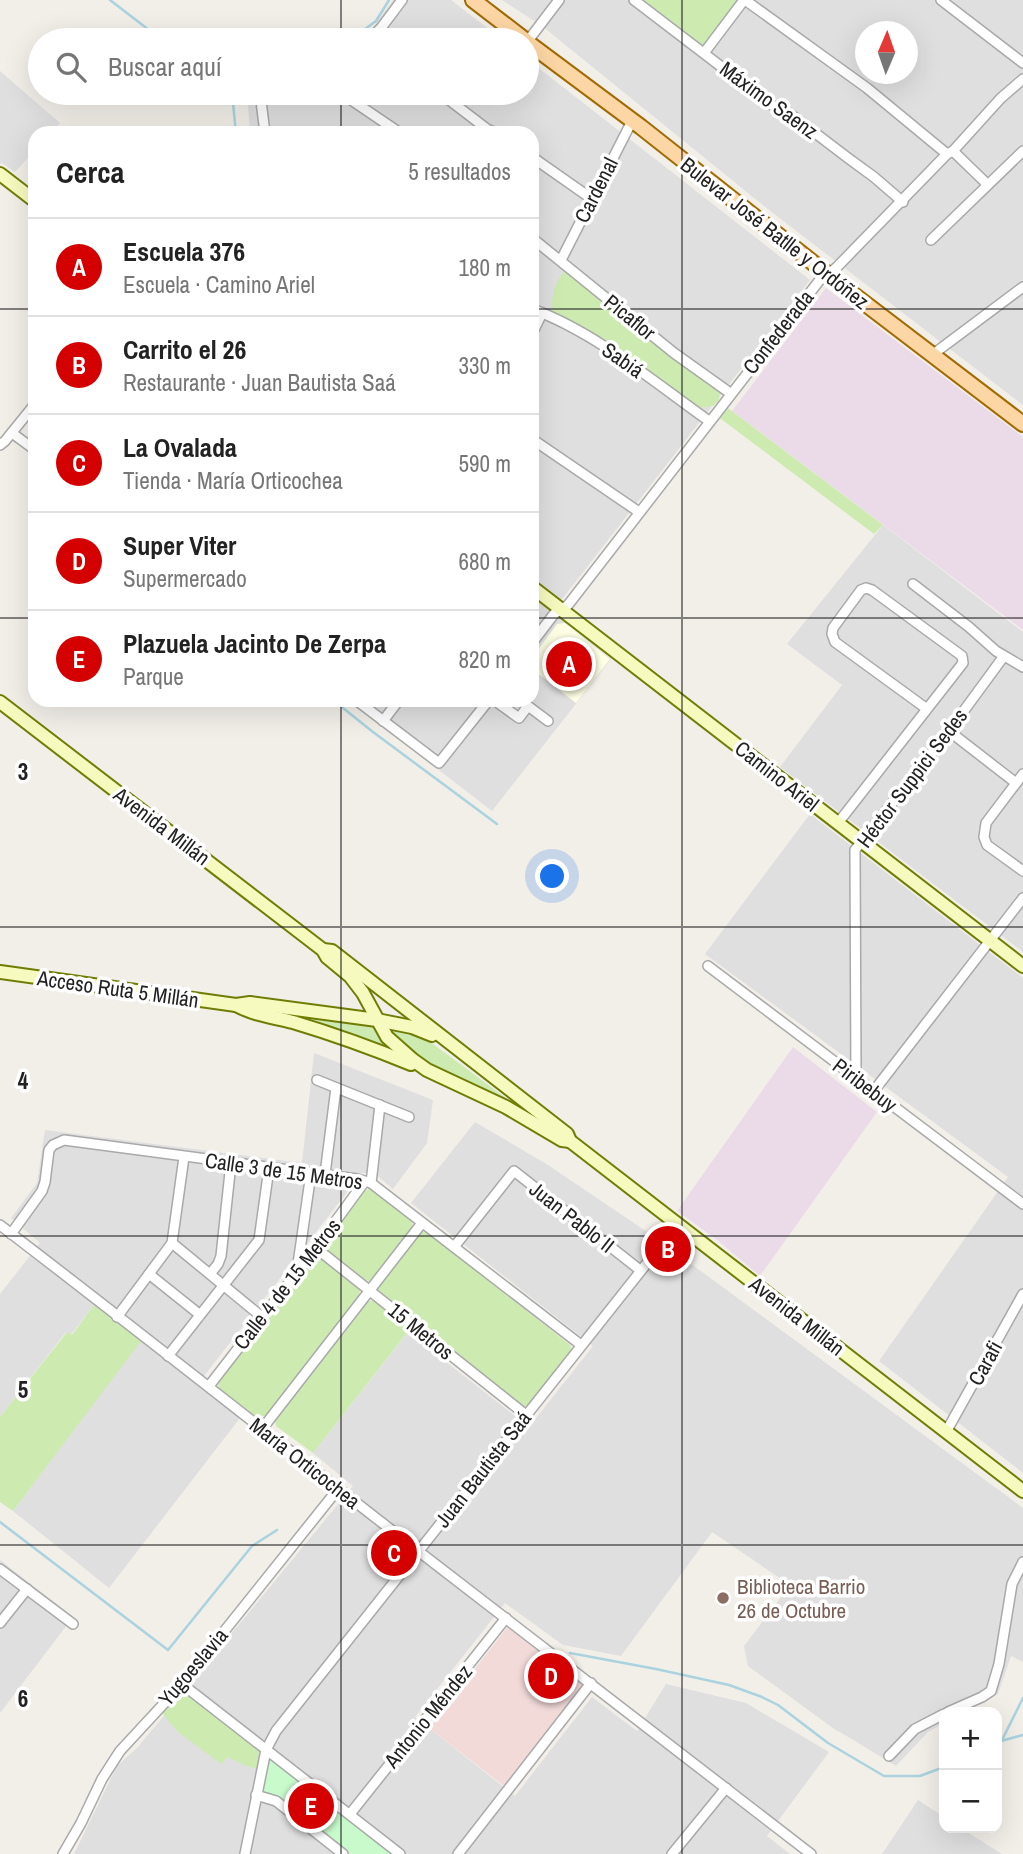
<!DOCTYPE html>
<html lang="es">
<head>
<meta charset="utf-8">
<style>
  :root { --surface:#fff; --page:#f6f6f6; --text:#222; --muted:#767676; --line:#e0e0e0; --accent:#d40000 }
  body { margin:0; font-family:"Archivo Narrow",sans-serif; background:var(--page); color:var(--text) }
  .controls { position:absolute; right:21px; bottom:21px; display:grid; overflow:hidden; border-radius:14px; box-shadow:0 7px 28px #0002 }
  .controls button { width:63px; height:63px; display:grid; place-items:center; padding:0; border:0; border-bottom:2px solid var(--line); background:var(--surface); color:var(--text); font:35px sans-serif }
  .compass { position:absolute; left:855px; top:21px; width:63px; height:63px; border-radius:50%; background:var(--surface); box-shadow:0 7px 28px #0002; rotate:2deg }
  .you { position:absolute; left:553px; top:877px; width:24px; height:24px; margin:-18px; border:5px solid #fff; border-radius:50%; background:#1a73e8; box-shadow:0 0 0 10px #1a73e833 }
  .badge { display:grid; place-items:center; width:46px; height:46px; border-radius:50%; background:var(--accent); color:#fff; font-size:23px; font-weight:700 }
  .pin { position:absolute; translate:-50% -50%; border:4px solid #fff; box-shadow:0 2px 7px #0006 }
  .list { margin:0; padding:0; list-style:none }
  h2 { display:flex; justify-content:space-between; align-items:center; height:91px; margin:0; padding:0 28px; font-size:30px }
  h2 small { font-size:23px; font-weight:400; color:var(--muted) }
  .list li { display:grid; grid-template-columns:46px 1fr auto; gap:21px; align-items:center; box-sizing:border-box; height:98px; padding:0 28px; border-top:2px solid var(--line) }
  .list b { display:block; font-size:26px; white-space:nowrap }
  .list p { margin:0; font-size:23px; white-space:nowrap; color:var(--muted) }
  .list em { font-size:23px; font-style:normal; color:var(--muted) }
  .icon { flex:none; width:38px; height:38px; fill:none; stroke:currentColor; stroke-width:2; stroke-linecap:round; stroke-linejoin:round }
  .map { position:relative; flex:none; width:1023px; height:1854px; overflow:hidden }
  .search { position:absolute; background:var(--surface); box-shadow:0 7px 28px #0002; left:28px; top:28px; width:511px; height:77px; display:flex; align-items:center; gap:18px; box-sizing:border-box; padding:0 24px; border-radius:38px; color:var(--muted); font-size:26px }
  .panel { position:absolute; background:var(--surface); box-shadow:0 7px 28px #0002; left:28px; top:126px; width:511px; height:581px; border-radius:21px }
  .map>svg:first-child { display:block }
  .residential { fill:#e0dfdf; fill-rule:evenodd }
  .commercial { fill:#f2dad9 }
  .industrial { fill:#ebdbe8 }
  .education { fill:#ffffe5 }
  .grass { fill:#cdebb0 }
  .park { fill:#c8facc }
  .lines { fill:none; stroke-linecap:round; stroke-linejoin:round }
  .stream { stroke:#aad3df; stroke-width:2.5 }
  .street-casing { stroke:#a9a9a9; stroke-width:12 }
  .secondary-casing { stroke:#707d05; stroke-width:16 }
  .primary-casing { stroke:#a06b00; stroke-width:18 }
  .street { stroke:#fff; stroke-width:9 }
  .secondary { stroke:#f7fabf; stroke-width:12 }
  .primary { stroke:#fcd6a4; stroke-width:14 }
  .grid { fill:none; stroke:#222; stroke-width:2; stroke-opacity:0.55 }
  .education-dot { fill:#8d6e63; stroke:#fff; stroke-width:2.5 }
  .labels { text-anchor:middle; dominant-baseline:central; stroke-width:7; stroke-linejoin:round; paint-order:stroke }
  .street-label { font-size:21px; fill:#222; stroke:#fff }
  .education-label { font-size:21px; fill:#785e54; stroke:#fff; text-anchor:start }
  .grid-label { font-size:23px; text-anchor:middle; font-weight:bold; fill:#222; stroke:#fff; stroke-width:7; stroke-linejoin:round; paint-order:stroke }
</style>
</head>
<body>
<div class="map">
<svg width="1023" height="1854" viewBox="0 0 1023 1854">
  <rect width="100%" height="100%" fill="#f2efe9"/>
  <g class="residential">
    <polygon points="393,0 451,0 503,40 360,40 366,37"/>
    <path d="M502 0H1023V405L769 210 542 26ZM866 32H908V74H866Z"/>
    <polygon points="527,59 810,280 563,598 550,611 611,659 492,811 348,700 532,700 532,133 250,133 247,93 527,93"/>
    <polygon points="0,71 60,123 51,133 35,133 35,150 15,172 2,163 0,164"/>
    <polygon points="883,525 1023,632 1023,952 780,767 842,685 787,644"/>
    <polygon points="810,814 1023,978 1023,1473 879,1361 1008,1177 705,954"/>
    <polygon points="314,1053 433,1100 427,1143 393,1189 376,1175 362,1173 197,1385 240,1418 109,1588 13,1511 140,1341 94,1305 71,1335 66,1332 0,1417 0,1294 40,1243 11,1218 37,1183 45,1130 302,1163"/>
    <polygon points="475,1122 548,1165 656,1238 1023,1508 1023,1662 1011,1656 998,1694 964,1712 944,1712 944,1723 928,1732 896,1766 840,1732 837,1731 748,1666 744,1646 790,1585 712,1532 621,1656 563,1645 505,1603 415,1717 515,1796 592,1697 637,1731 666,1684 746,1703 829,1752 767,1836 790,1854 74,1854 117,1766 138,1747 353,1486 313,1453 408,1332 529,1427 593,1346 411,1203"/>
    <polygon points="0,1560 73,1617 0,1713"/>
    <polygon points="918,1800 944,1817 944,1828 961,1828 1002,1854 882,1854"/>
  </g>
  <polygon class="commercial" points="509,1625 584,1684 504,1786 429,1728"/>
  <g class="industrial">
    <polygon points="826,288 1023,437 1023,630 732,411"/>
    <polygon points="793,1047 877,1112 760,1276 716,1239 677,1211"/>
  </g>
  <polygon class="education" points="565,623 610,659 576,703 532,669 532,658 557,624"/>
  <g class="grass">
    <polygon points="638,0 739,0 705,45 702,46"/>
    <path d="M565 271 615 312 717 389 720 392 719 400 713 406 697 408 582 328 553 313C550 299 555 280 565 271Z"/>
    <polygon points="725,406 732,411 883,525 874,534 717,416"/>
    <polygon points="255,1009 375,1025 401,1055"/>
    <polygon points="384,1026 420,1036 429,1041 529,1115 473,1084 413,1056"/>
    <polygon points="369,1189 373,1190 411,1219 413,1228 370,1281 362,1280 325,1249 325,1242 327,1238 364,1191"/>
    <polygon points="423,1232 428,1233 570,1345 572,1349 570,1354 529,1404 526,1406 521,1405 378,1292 377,1287 417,1233"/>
    <polygon points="317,1258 323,1258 357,1287 360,1290 359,1295 269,1412 265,1416 256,1417 219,1390 218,1381 310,1260"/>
    <polygon points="371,1301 376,1301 410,1329 313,1453 276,1426 275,1421 366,1302"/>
    <polygon points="94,1305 141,1341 13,1511 0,1502 0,1417 67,1332 72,1335"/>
    <polygon points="186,1691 259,1749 257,1769 244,1765 227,1757 221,1764 178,1732 161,1712 179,1693"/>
  </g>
  <polygon class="park" points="269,1757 272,1758 396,1854 346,1854 273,1797 261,1790"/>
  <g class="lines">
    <g class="stream">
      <polyline points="110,0 162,40"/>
      <polyline points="350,40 376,21 389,0"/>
      <polyline points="232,93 236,133"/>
      <polyline points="333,700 373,732 497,824"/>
      <polyline points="0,1522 168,1650 252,1546 277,1530"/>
      <polyline points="570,1653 656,1669 729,1685 762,1697 778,1705 828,1743 884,1776 920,1776 944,1767"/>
      <polyline points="1002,1740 1023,1698"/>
      <polyline points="997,1742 1023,1735"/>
    </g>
    <defs>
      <g id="street">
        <polyline points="634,0 770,104 789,113 848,158 874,177 903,202"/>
        <polyline points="745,0 867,88 947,154"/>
        <polyline points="941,0 1023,63"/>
        <polyline points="369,40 381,28 402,0"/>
        <polyline points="527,42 559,0"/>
        <polyline points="704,53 744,0"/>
        <polyline points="260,93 265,133"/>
        <polyline points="341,93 400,133"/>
        <polyline points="440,93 487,129 496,133"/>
        <polyline points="953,151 987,184"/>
        <polyline points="532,157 592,199"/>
        <polyline points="532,238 674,353 730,393"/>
        <polyline points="931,240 1023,151"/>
        <polyline points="561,260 632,121"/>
        <path d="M532 309C595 332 654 382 709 421"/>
        <polyline points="532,334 542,313"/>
        <polyline points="932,355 1023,287"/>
        <polyline points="12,433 35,450"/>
        <polyline points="532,439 639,512"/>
        <polyline points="0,445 5,441 35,404"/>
        <polyline points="913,584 969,627 996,651 1023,667"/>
        <polyline points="532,643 554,614 568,605 819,281 837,267 947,154 953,151 1001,98 1023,79"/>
        <polyline points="356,700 439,763 489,700"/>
        <polyline points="494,700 519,718 528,706 548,721"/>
        <polyline points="383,721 399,700"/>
        <polyline points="949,731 1016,783"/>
        <polyline points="1023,774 986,823 984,837 987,845 1023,871"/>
        <polyline points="838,823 963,663 962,656 872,590 866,588 861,590 833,628 832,634 835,642 927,709"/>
        <polyline points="708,966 1023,1204"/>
        <polyline points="856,1078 855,850 949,731 1004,656"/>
        <polyline points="317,1080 409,1117"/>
        <polyline points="873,1092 1023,898"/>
        <polyline points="325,1174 336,1088"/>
        <polyline points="371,1183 380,1105"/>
        <path d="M0 1225C140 1332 278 1442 417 1550 548 1652 680 1752 811 1854"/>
        <polyline points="11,1234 42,1191 45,1182 49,1150 53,1145 64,1140 357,1179 371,1183 581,1345"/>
        <polyline points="172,1243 262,1317"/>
        <polyline points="454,1247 514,1171 640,1270"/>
        <polyline points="316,1248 526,1415"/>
        <polyline points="297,1271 311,1173"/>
        <polyline points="149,1274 199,1314"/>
        <polyline points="210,1274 218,1264 221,1256 231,1163"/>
        <polyline points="117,1317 172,1243 184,1157"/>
        <polyline points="168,1356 259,1240 269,1168"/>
        <polyline points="209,1386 316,1248 365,1181"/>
        <polyline points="262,1429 422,1223"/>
        <polyline points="946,1432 1023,1294"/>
        <polyline points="0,1569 73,1624"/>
        <polyline points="0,1623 27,1589"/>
        <polyline points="182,1684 400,1854"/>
        <polyline points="948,1712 982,1697 991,1691 999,1664 1012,1584 1023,1562"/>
        <polyline points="889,1756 915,1729 944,1714"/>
        <polyline points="256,1795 276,1801 343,1854"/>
        <polyline points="350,1814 506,1618"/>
        <polyline points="63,1854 81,1823 102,1779 120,1751 182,1684 338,1489"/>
        <polyline points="245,1854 266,1750 276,1731 678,1224"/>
        <polyline points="458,1854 591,1683"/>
        <polyline points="672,1854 726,1788"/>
      </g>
      <g id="secondary">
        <polyline points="0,174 35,201"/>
        <polyline points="532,587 1023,966"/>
        <polyline points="0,702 323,950 327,957 350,976 363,993 387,1037 413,1060 427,1070 506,1107 562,1140 570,1141"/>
        <polyline points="323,950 332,951 567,1134 570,1141 1023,1491"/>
        <polyline points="0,972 236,1005 250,1003 377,1020 412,1027 432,1035"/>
        <path d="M236 1005C254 1015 274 1017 293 1022 333 1034 372 1048 411 1064"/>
      </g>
      <g id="primary">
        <polyline points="473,0 525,40"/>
        <polyline points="527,42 641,127 850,292 1023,424"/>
      </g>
    </defs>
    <use href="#street" class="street-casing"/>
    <use href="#secondary" class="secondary-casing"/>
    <use href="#primary" class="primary-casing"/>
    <use href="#street" class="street"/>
    <use href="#secondary" class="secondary"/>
    <use href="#primary" class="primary"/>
  </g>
  <path class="grid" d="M341 0V40M682 0V1854M341 93V133M0 309H35M532 309H1023M0 618H35M532 618H1023M341 700V1854M0 927H1023M0 1236H1023M0 1545H1023"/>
  <circle class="education-dot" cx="723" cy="1598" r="7"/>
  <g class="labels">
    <g class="street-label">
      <text transform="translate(769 100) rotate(36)">Máximo Saenz</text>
      <text transform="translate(596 190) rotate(-63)">Cardenal</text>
      <text transform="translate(775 233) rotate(38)">Bulevar José Batlle y Ordóñez</text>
      <text transform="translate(630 317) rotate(39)">Picaflor</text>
      <text transform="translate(778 332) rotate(-52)">Confederada</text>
      <text transform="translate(623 360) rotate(35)">Sabiá</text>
      <text transform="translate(777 776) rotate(38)">Camino Ariel</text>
      <text transform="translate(912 778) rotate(-53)">Héctor Suppici Sedes</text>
      <text transform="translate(162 826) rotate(37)">Avenida Millán</text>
      <text transform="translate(118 989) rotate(8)">Acceso Ruta 5 Millán</text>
      <text transform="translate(865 1085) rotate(37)">Piribebuy</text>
      <text transform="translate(284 1171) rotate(8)">Calle 3 de 15 Metros</text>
      <text transform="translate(572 1217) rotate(38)">Juan Pablo II</text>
      <text transform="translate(287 1284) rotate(-52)">Calle 4 de 15 Metros</text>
      <text transform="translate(797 1316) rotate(38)">Avenida Millán</text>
      <text transform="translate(421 1331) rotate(39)">15 Metros</text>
      <text transform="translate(985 1363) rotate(-61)">Carafi</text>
      <text transform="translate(305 1463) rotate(38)">María Orticochea</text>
      <text transform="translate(483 1469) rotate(-52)">Juan Bautista Saá</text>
      <text transform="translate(193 1667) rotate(-50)">Yugoeslavia</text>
      <text transform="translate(428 1716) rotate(-51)">Antonio Méndez</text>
    </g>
    <g class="education-label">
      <text x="737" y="1586">Biblioteca Barrio<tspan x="737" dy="24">26 de Octubre</tspan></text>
    </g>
  </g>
  <g class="grid-label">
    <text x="23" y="780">3</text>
    <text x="23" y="1089">4</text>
    <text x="23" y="1398">5</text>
    <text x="23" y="1707">6</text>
  </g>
</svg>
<div class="controls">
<button>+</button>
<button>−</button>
</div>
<svg class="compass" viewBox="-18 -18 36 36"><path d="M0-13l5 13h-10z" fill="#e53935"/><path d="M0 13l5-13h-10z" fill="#767676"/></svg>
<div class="you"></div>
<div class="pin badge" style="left:569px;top:664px">A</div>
<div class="pin badge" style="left:668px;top:1249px">B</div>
<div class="pin badge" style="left:394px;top:1553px">C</div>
<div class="pin badge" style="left:551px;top:1676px">D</div>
<div class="pin badge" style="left:311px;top:1806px">E</div>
<div class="search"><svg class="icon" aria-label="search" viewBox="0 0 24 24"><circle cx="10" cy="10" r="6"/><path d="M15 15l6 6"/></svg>Buscar aquí</div>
<section class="panel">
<h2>Cerca<small>5 resultados</small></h2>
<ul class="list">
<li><span class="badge">A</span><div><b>Escuela 376</b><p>Escuela · Camino Ariel</p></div><em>180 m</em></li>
<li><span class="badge">B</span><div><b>Carrito el 26</b><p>Restaurante · Juan Bautista Saá</p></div><em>330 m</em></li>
<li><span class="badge">C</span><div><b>La Ovalada</b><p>Tienda · María Orticochea</p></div><em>590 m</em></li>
<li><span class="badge">D</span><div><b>Super Viter</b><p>Supermercado</p></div><em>680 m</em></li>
<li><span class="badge">E</span><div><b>Plazuela Jacinto De Zerpa</b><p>Parque</p></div><em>820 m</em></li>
</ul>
</section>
</div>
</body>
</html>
